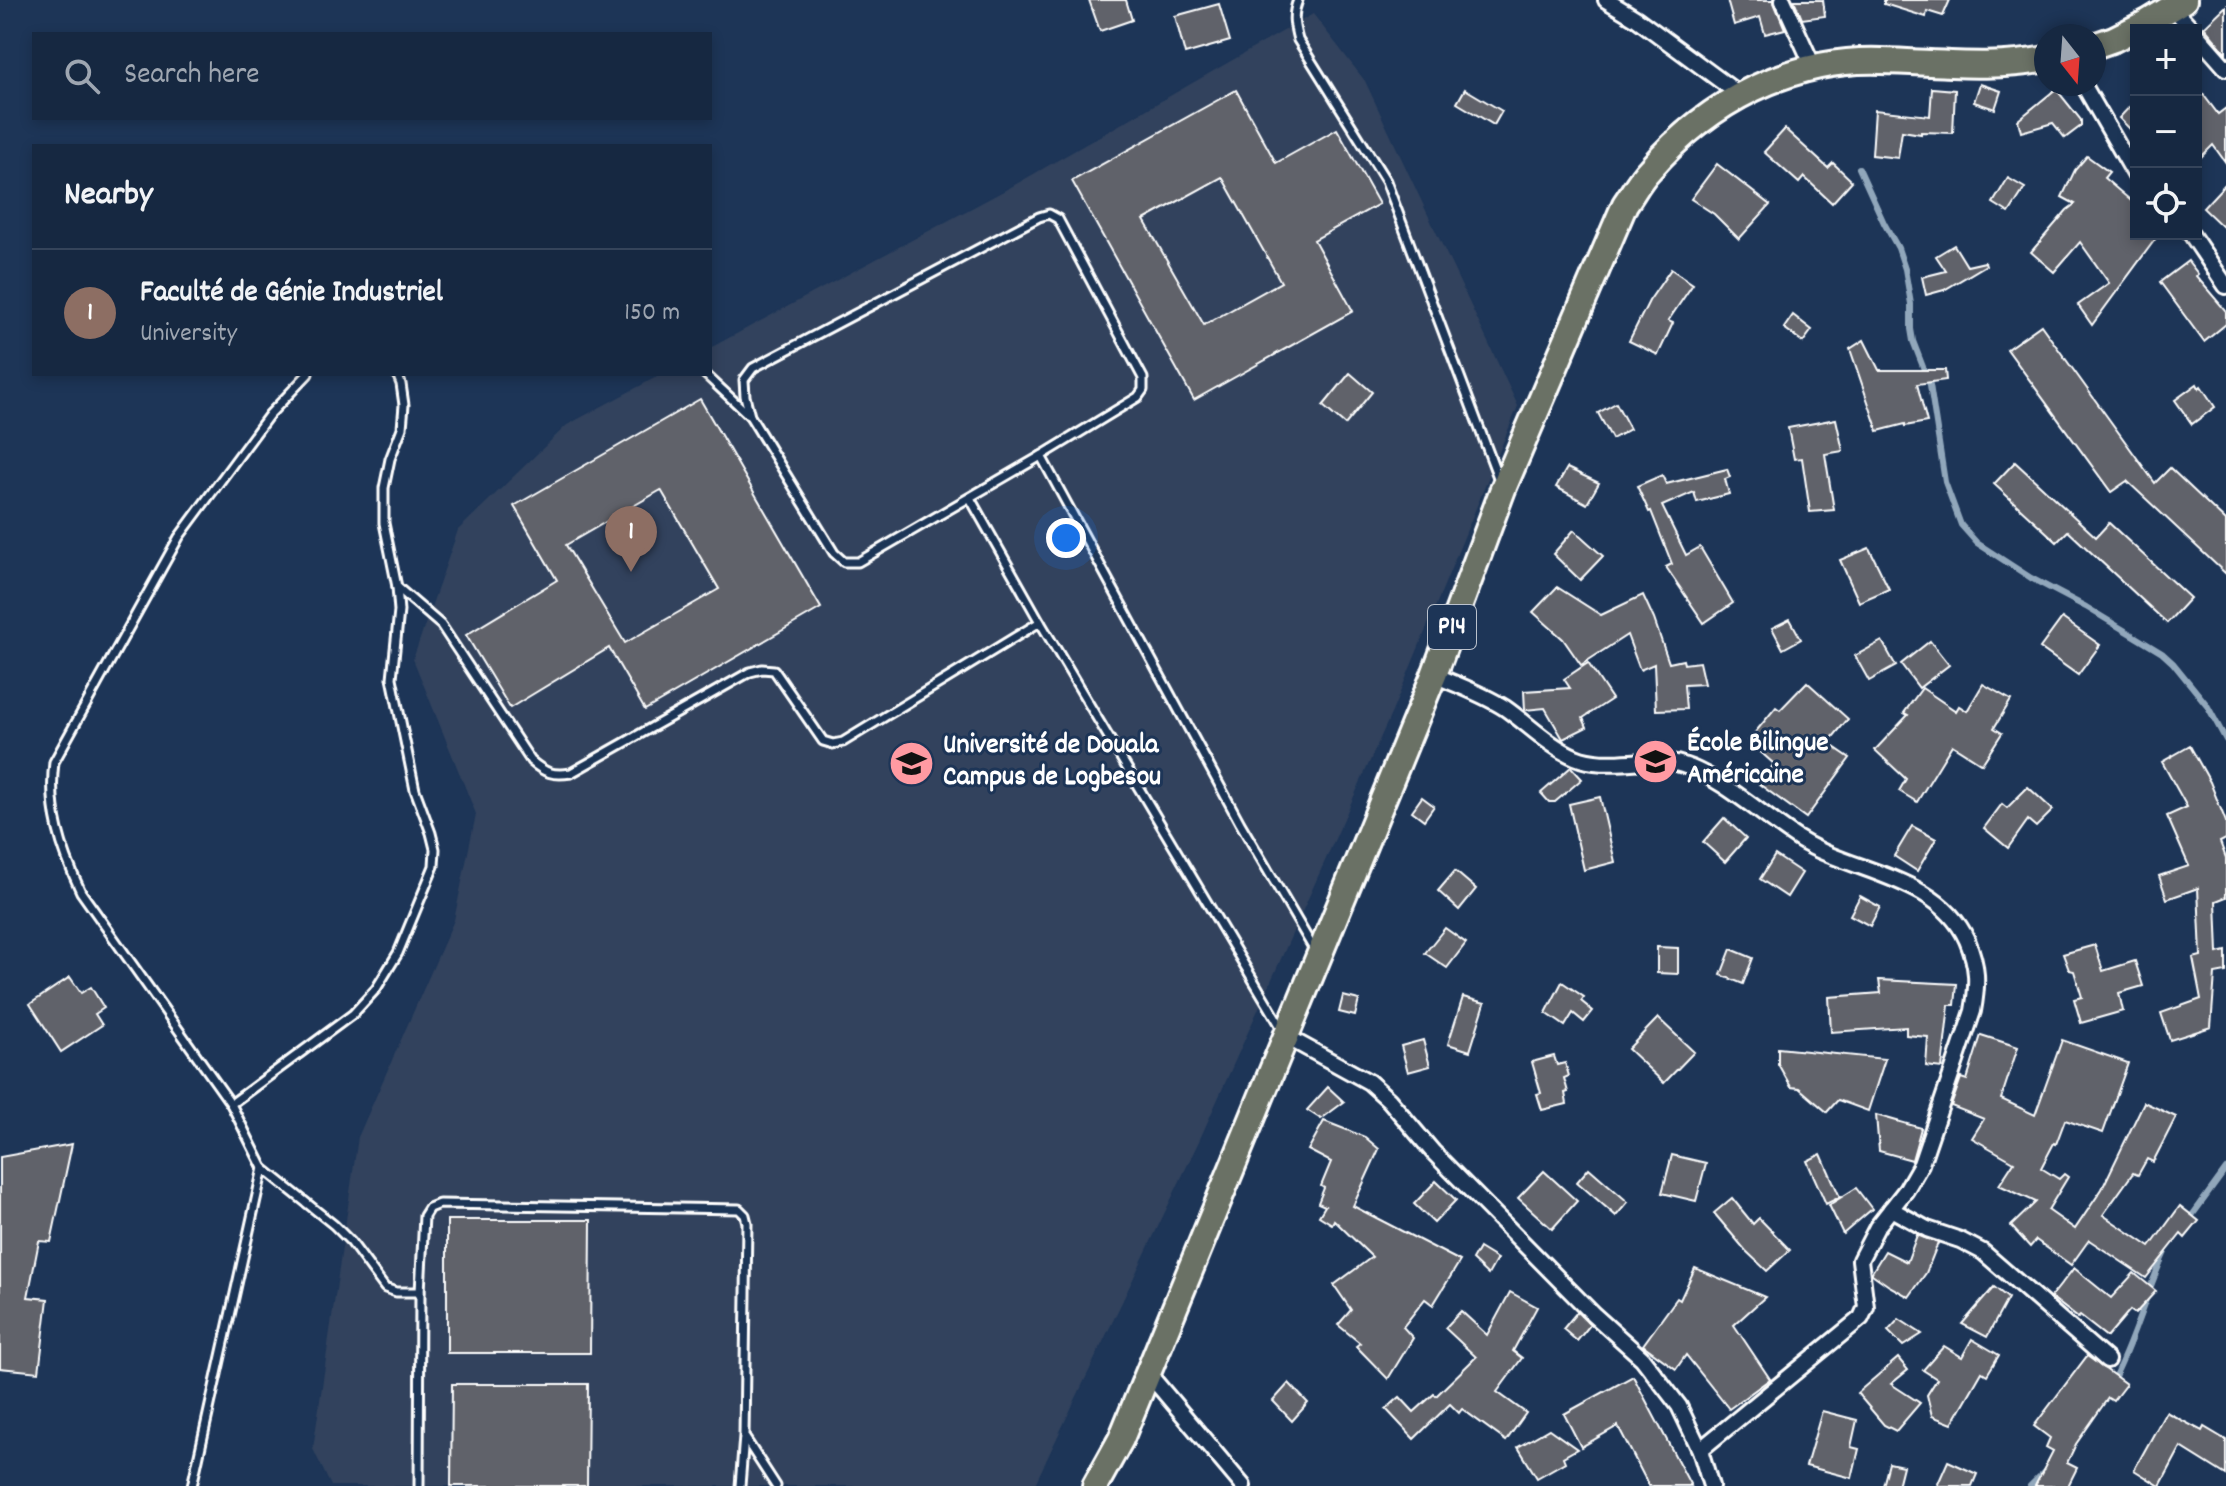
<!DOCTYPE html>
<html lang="en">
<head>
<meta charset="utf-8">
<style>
  :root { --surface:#162841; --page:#23344c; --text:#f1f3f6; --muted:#9ea6b1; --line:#35445a; --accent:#ff9aa2 }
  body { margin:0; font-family:Dekko,sans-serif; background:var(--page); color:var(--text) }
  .controls { position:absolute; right:24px; top:24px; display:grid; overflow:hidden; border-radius:0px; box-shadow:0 4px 12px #0003 }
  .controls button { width:72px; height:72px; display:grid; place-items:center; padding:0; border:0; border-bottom:2px solid var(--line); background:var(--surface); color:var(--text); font:40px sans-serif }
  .compass { position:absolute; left:2034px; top:24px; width:72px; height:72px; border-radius:50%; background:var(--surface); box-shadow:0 4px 12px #0003; rotate:163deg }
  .you { position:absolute; left:1066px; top:538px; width:28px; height:28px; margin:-20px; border:6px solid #fff; border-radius:50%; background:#1a73e8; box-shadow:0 0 0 12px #1a73e833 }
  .badge { display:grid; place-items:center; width:52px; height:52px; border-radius:50%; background:var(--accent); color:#fff; font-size:26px; font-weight:700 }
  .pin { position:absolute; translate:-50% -66px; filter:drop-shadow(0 2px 4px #0008) }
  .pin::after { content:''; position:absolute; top:42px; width:28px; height:24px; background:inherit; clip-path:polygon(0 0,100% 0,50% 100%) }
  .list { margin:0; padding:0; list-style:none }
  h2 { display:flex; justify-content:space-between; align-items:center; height:104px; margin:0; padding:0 32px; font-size:34px }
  h2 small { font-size:26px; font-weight:400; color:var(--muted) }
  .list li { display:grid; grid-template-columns:52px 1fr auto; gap:24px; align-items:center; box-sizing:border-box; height:128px; padding:0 32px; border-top:2px solid var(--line) }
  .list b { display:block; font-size:30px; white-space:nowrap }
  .list p { margin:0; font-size:26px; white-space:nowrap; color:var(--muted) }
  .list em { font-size:26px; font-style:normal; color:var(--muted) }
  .icon { flex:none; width:44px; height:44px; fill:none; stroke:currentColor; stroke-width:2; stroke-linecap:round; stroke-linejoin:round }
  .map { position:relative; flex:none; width:2226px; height:1486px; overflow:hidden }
  .search { position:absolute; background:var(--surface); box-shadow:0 4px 12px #0003; left:32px; top:32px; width:680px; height:88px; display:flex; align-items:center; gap:20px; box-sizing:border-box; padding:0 28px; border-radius:0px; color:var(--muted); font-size:30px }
  .panel { position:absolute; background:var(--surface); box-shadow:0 4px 12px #0003; left:32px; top:144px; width:680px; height:232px; border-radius:0px }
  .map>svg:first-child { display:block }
  .built { fill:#31425d }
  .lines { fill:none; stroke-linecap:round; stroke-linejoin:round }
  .stream { stroke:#91a7bb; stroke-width:6 }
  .building { fill:#60626a; stroke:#fff; stroke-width:2; fill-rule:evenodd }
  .service-casing { stroke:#fff; stroke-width:13 }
  .minor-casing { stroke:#fff; stroke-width:20 }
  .primary-casing { stroke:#fff; stroke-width:30 }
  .service { stroke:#1d3557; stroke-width:7 }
  .minor { stroke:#1d3557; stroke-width:14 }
  .primary { stroke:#6a7165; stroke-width:24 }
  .labels { text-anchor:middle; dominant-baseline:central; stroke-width:6; stroke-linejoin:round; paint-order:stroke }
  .shield { fill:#1d3557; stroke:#bbc2cd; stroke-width:2 }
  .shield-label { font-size:26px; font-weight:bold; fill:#fff }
  .poi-label { font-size:28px; font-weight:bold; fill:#fff; stroke:#1d3557; text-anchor:start }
</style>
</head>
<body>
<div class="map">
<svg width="2226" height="1486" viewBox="0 0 2226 1486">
  <rect width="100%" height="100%" fill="#1d3557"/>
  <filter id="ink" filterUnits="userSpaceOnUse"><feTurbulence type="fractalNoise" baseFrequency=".0125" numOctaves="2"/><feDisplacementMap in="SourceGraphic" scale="16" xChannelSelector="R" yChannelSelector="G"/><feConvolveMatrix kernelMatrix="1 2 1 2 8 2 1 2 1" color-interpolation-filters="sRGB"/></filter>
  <g filter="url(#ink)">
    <polygon class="built" points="1313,14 1365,81 1518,406 1392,712 1199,1141 1034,1486 331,1486 313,1449 358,1137 454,920 476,814 413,659 458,530 567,425 662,374 710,374 710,348 1011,187"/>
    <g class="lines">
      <g class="stream">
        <polyline points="1859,168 1884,223 1898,248 1905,269 1911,304 1911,329 1913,341 1930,385 1945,482 1961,525 1977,543 2031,578 2086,607 2162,653 2173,663 2207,705 2226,740"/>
        <polyline points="2188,1221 2226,1169"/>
        <path d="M2112 1382C2134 1341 2145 1295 2165 1252"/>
        <polyline points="2030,1486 2045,1471"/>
      </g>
    </g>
    <g class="building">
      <polygon points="1089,0 1126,0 1132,20 1100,31"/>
      <polygon points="1727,0 1773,0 1785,29 1765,34 1760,17 1734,25"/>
      <polygon points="1794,0 1823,0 1825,16 1802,19"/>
      <polygon points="1884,0 1950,0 1943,16 1927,11 1926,17 1884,4"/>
      <polygon points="1219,4 1230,41 1185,54 1175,16"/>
      <polygon points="2226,6 2226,53 2204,27"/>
      <polygon points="1980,84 2001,91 1995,109 1974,102"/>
      <polygon points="2196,85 2218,114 2226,108 2226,163 2213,145 2196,162"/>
      <polygon points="1932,88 1955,90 1953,133 1921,132 1921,134 1902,131 1898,158 1872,155 1875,110 1930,116"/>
      <polygon points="1465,89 1502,111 1494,125 1457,103"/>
      <polygon points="2056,89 2081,120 2081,126 2065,138 2053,123 2021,132 2018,120"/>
      <path d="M1236 90 1276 163 1337 129 1379 204 1314 240 1353 311 1194 400 1072 181ZM1222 177 1281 282 1204 325 1144 220Z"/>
      <polygon points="2136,100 2136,135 2119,118"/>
      <polygon points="1785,129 1828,168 1833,163 1852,181 1832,203 1804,177 1799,183 1764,152"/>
      <polygon points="2087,156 2109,172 2104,178 2136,205 2136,234 2159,234 2092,325 2078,305 2109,283 2080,242 2054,272 2031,252 2067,210 2075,204 2062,197 2075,170"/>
      <polygon points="1717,164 1770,205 1739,239 1714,214 1691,199"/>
      <polygon points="2008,178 2025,188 2009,213 1993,203"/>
      <polygon points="2226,183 2226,230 2203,208"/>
      <polygon points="1954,245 1967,266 1985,262 1986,265 1944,290 1926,295 1922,277 1946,271 1936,256"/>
      <polygon points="2188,261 2198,274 2196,276 2226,311 2226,324 2204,342 2160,282"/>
      <polygon points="1671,269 1693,284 1668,321 1673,323 1658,355 1629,341 1649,301"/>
      <polygon points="1793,315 1812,330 1803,342 1784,328"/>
      <polygon points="2041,325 2155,483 2170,468 2226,521 2226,574 2127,481 2111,492 2007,349"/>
      <polygon points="1864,340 1879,370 1945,370 1946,380 1917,384 1927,422 1905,426 1905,424 1878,431 1850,349"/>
      <polygon points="1350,373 1372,392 1345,425 1323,406"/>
      <polygon points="2197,384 2199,388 2201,386 2215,407 2192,424 2175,400"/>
      <path d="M700 399 821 608 645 710 609 648 510 708 466 635 557 580 514 506ZM661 490 719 589 625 643 566 545Z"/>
      <polygon points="1616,403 1630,429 1612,439 1598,413"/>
      <polygon points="1836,419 1843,451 1825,454 1834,510 1810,512 1802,458 1794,459 1788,428"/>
      <polygon points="2015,462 2096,537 2109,523 2190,598 2167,623 2068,531 2057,542 1994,484"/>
      <polygon points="1567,468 1599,483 1587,504 1556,487"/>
      <polygon points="1727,469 1730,477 1725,479 1729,494 1697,502 1694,492 1662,506 1686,555 1700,547 1733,603 1704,623 1666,567 1672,564 1651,511 1649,512 1637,486 1662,475 1666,484"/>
      <polygon points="1574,530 1603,556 1580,580 1553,554"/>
      <polygon points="1869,548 1889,589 1859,602 1840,560"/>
      <polygon points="1557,587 1601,615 1643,595 1654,619 1669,663 1683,660 1684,664 1699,662 1704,684 1684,685 1686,709 1656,710 1654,664 1640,670 1627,635 1581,665 1563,639 1533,612"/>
      <polygon points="2062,618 2100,645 2078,675 2040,648"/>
      <polygon points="1790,619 1801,639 1783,649 1772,628"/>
      <polygon points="1882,641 1896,666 1869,681 1855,656"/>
      <polygon points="1930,641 1949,665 1919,688 1901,664"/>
      <polygon points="1588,663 1612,699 1583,718 1587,727 1563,739 1545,708 1525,710 1524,691 1570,688 1564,679"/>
      <polygon points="1807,682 1848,719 1828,743 1850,758 1806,818 1759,784 1774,764 1748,741 1776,707 1780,710"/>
      <polygon points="1983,684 2011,700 1994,728 2002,733 1982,764 1952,745 1917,802 1899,791 1906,779 1875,750 1908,715 1904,713 1922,688 1956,711 1959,706 1967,711"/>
      <polygon points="2190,746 2210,782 2226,822 2226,839 2220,842 2226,858 2226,897 2216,901 2218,953 2226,951 2226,972 2215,974 2211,1027 2170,1040 2161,1013 2201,999 2193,958 2201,956 2198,888 2167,899 2159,876 2189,866 2167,816 2187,807 2162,762"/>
      <polygon points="1571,767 1582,779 1555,802 1549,802 1541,793"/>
      <polygon points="2028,787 2053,810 2036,827 2028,820 2008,848 1984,828 2002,804 2007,808"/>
      <polygon points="1422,797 1434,806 1424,820 1412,811"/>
      <polygon points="1600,797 1615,862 1584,870 1569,804"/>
      <polygon points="1724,818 1746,838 1725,862 1703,842"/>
      <polygon points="1912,826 1936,839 1917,871 1894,856"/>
      <polygon points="1775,855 1802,873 1787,897 1760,879"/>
      <polygon points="1455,871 1476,889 1459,910 1438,891"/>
      <polygon points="1860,896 1880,907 1870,926 1850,915"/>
      <polygon points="1445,928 1466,943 1447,968 1425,953"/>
      <polygon points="2095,945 2103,971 2135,961 2143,986 2119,993 2123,1011 2081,1023 2074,999 2082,997 2074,971 2069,970 2063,954"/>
      <polygon points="1657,947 1678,948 1678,974 1657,973"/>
      <polygon points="1731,949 1753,958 1743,984 1721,975"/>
      <polygon points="70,977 81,993 91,987 104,1008 95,1014 102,1025 61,1052 30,1004"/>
      <polygon points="1879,980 1957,984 1955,1005 1949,1005 1942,1068 1926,1066 1928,1037 1906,1035 1906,1027 1831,1032 1829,997 1881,993"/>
      <polygon points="1562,982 1584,997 1581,1001 1593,1011 1584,1022 1573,1013 1565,1026 1546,1013"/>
      <polygon points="1343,996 1359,1000 1355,1016 1339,1012"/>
      <polygon points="1463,997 1485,1003 1470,1051 1448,1044"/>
      <polygon points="1658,1018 1694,1052 1664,1083 1628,1049"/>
      <polygon points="1981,1035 2018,1047 2001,1099 2035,1115 2062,1040 2128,1063 2103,1133 2065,1120 2056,1144 2054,1143 2041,1168 2059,1179 2064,1174 2068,1177 2048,1210 2075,1229 2102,1189 2144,1102 2176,1117 2153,1162 2147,1159 2138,1175 2133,1173 2103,1215 2150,1247 2180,1206 2199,1221 2185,1238 2181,1234 2146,1278 2089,1240 2071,1265 2036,1240 2030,1247 2011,1226 2036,1202 1999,1185 2014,1162 1972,1138 1984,1119 1951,1106 1961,1078 1967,1080"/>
      <polygon points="1423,1040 1430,1066 1408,1072 1401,1046"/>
      <polygon points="1778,1048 1885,1059 1868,1111 1838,1100 1827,1112 1799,1088 1791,1087 1778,1064"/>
      <polygon points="1554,1056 1557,1065 1565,1063 1569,1076 1564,1078 1568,1092 1565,1093 1567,1104 1542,1110 1537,1094 1541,1093 1532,1062"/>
      <polygon points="1328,1087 1344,1102 1321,1119 1307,1110"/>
      <polygon points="1876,1115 1921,1128 1912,1160 1879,1151"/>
      <polygon points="1324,1121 1365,1137 1379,1149 1353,1206 1460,1261 1433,1305 1425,1299 1403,1327 1413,1338 1388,1379 1356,1346 1360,1343 1338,1325 1351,1310 1334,1285 1372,1257 1334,1220 1332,1224 1319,1216 1325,1206 1318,1203 1324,1188 1321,1186 1331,1162 1308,1150"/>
      <polygon points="72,1144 51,1242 39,1241 28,1297 48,1299 39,1372 0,1368 0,1157"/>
      <polygon points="1821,1154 1840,1197 1826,1204 1807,1161"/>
      <polygon points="1672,1155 1706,1163 1696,1201 1662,1193"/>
      <polygon points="1589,1168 1628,1202 1616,1216 1577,1182"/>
      <polygon points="1544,1171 1577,1201 1552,1229 1518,1198"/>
      <polygon points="1436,1181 1456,1200 1434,1223 1414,1204"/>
      <polygon points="1856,1188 1872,1209 1843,1234 1829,1205"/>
      <polygon points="1732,1198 1753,1224 1759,1218 1790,1250 1767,1271 1746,1251 1714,1213"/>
      <polygon points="447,1220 591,1220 590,1353 447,1353"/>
      <polygon points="1917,1235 1938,1243 1926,1273 1909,1297 1889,1286 1872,1274 1872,1272 1885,1251 1907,1262"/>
      <polygon points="1479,1248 1497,1259 1488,1275 1472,1260"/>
      <polygon points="1695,1268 1765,1297 1734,1325 1770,1379 1729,1409 1686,1355 1676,1369 1643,1345 1677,1298 1680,1300"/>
      <polygon points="2074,1268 2111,1298 2134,1273 2156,1291 2135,1314 2130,1310 2107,1337 2080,1316 2078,1318 2051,1297"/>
      <polygon points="1994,1287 2008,1298 1987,1337 1962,1324"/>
      <polygon points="1510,1292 1537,1307 1513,1351 1522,1358 1497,1392 1526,1413 1506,1441 1462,1409 1459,1413 1450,1404 1414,1439 1386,1409 1400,1397 1414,1412 1434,1394 1436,1396 1476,1357 1445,1328 1461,1311 1487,1335"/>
      <polygon points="1577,1312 1590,1325 1577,1341 1563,1329"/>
      <polygon points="1899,1319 1922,1334 1903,1346 1888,1331"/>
      <polygon points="1972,1339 1999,1355 1987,1375 1982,1372 1952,1424 1932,1416 1927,1395 1937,1379 1923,1370 1944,1346 1962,1357"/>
      <polygon points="2087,1356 2126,1384 2113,1401 2108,1398 2076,1444 2067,1463 2077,1468 2068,1486 2035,1486 2053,1451 2046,1447 2050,1438 2034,1426"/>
      <polygon points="1898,1358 1908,1370 1891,1384 1920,1403 1896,1431 1884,1425 1857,1393"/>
      <polygon points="1633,1376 1691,1486 1649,1486 1618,1426 1581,1447 1564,1414"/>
      <polygon points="1289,1383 1308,1403 1292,1421 1273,1401"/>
      <polygon points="452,1384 588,1384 587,1486 451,1486"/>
      <polygon points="1822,1411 1857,1420 1851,1447 1859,1449 1852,1478 1806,1466"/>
      <polygon points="2166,1412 2202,1431 2204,1427 2226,1440 2226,1475 2181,1447 2160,1486 2134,1470"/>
      <polygon points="1549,1429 1577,1449 1563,1457 1565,1462 1537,1478 1518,1447"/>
      <polygon points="1948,1461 1977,1474 1972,1486 1937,1486"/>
      <polygon points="1889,1463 1903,1466 1898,1486 1883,1486"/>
    </g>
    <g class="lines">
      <defs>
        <g id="service">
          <path d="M1298 0C1292 15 1294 25 1298 40L1386 181 1499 480"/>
          <polygon points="1049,214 1058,219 1143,378 1143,390 1138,397 1041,456 858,562 844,562 834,553 750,416 745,396 744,380 753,368 1039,217"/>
          <path d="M308 374 269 415 179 537 54 762C48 810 61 849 81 892L231 1104 263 1168 334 1225 351 1242 385 1288 396 1292H420"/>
          <polyline points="705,374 750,416"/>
          <polyline points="1041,456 1240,823 1315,951"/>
          <polyline points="970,498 1040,622 1283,1030"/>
          <path d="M397 587 441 625 531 761C545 773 553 776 571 773L750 672 762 669 774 670 823 741 833 744 843 742 1040 622"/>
          <polyline points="231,1104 353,1014 376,989 398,953 434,866 435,849 431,833 415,790 392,678 399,611 397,587 384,523 384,488 390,459 402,428 404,405 401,384 397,374"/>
          <polyline points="745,1438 776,1486"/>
          <polyline points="192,1486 263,1168"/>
          <polyline points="419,1486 420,1292 424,1216 429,1208 439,1204 739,1209 745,1215 747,1223 744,1436 740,1486"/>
        </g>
        <g id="minor">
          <polyline points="1606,0 1637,19 1740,95"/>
          <polyline points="1783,0 1813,66"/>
          <polyline points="2171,6 2193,30"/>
          <polyline points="2196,34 2226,68"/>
          <polyline points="2083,84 2136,176"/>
          <polyline points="2191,234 2226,286"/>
          <path d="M1434 675C1458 685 1483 694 1505 708 1528 724 1549 746 1575 757 1608 771 1648 754 1683 765 1721 777 1764 817 1800 840 1853 873 1938 876 1967 940 1978 966 1978 983 1973 1011L1921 1164 1906 1190 1877 1227 1860 1260 1866 1307 1861 1318 1700 1450"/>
          <polyline points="1287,1037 1369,1082 1389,1100 1433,1152 1593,1314 1642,1358 1679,1406 1700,1450 1711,1486"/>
          <polyline points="1891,1209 1927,1229 1960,1240 1983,1252 2107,1360"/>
          <polyline points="1148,1373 1243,1486"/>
        </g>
        <g id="primary">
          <polyline points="2094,46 2114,39 2148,22 2184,0"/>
          <path d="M1095 1486 1121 1439 1434 675 1503 489 1625 204C1633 193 1640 179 1650 169 1708 102 1791 58 1881 61 1936 62 1991 70 2046 59"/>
        </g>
      </defs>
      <use href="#service" class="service-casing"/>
      <use href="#minor" class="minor-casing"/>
      <use href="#primary" class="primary-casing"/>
      <use href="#service" class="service"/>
      <use href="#minor" class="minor"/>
      <use href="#primary" class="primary"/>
    </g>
  </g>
  <defs>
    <symbol id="school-disc" viewBox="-11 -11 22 22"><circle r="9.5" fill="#ff9aa2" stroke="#1d3557"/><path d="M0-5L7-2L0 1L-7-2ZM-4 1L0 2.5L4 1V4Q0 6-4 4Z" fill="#111"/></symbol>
    <symbol id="university-disc" viewBox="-11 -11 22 22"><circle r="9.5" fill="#ff9aa2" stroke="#1d3557"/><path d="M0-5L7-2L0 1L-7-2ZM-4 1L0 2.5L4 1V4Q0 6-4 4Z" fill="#111"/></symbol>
  </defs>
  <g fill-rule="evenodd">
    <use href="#school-disc" x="1630" y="736" width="51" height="51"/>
    <use href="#university-disc" x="886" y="738" width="51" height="51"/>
  </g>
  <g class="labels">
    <rect class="shield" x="1428" y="605" width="48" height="44" rx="6"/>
    <g class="shield-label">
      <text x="1452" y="627">P14</text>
    </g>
    <g class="poi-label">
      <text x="1687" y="745">École Bilingue<tspan x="1687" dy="32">Américaine</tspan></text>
      <text x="943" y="747">Université de Douala<tspan x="943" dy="32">Campus de Logbesou</tspan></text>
    </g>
  </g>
</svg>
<div class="controls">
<button>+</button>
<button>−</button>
<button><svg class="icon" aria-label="locate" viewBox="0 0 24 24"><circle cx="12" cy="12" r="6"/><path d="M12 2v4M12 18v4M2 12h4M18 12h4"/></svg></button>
</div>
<svg class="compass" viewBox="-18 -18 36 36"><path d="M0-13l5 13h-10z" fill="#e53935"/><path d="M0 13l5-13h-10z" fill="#9ea6b1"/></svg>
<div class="you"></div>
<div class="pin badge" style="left:631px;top:572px;background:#8d6e63">1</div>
<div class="search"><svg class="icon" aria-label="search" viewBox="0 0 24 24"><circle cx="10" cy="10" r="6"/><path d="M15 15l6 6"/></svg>Search here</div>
<section class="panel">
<h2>Nearby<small></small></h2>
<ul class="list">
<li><span class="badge" style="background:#8d6e63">1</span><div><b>Faculté de Génie Industriel</b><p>University</p></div><em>150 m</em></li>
</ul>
</section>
</div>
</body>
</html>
